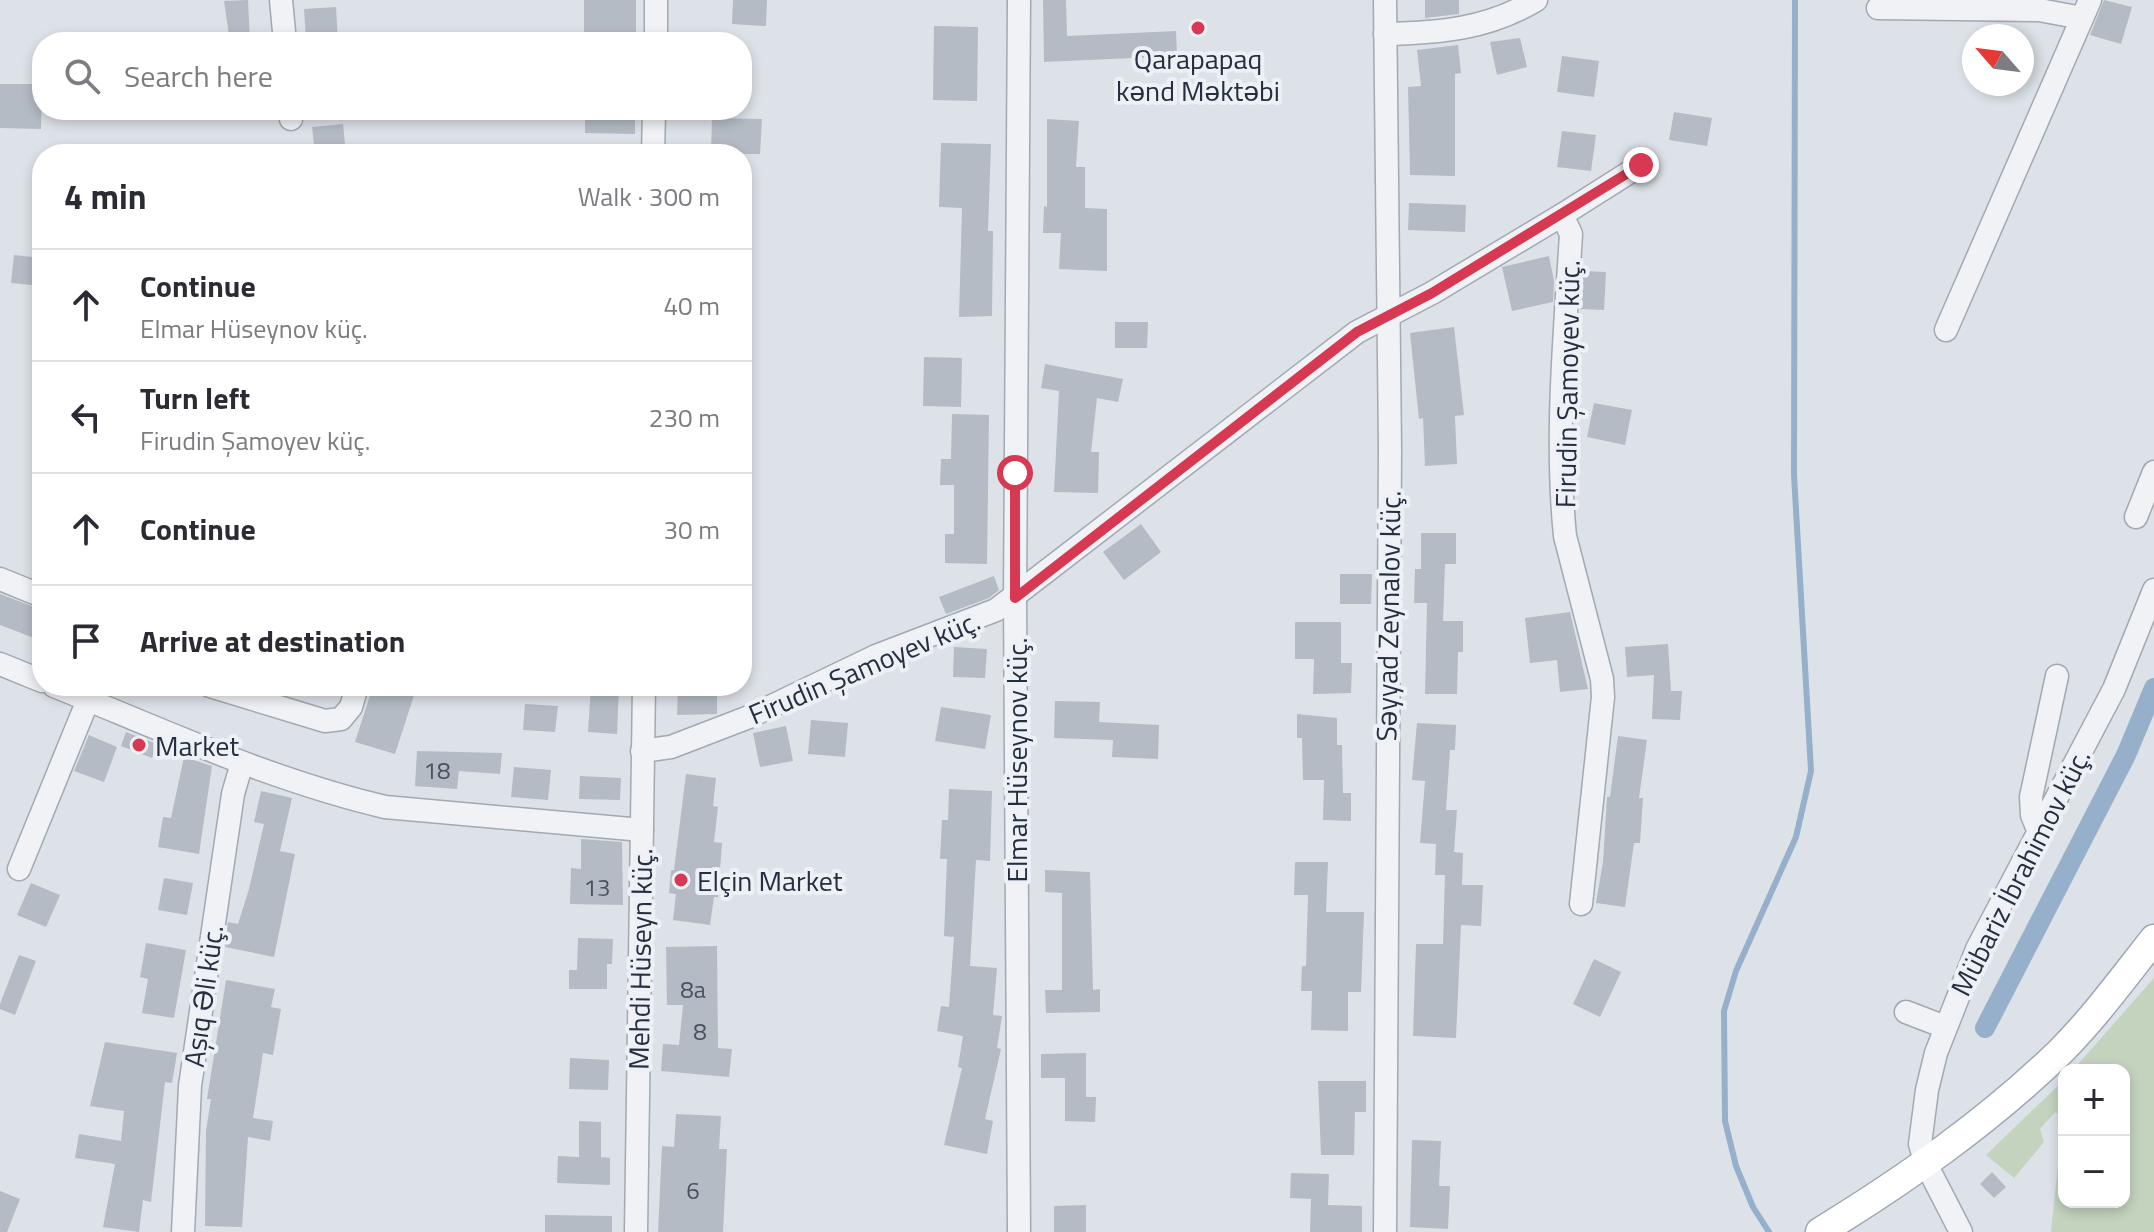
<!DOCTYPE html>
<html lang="en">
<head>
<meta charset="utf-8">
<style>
  :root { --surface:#fff; --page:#f7f7f7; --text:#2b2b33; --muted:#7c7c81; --line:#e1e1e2 }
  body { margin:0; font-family:"Titillium Web",sans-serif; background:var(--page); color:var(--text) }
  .controls { position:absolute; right:24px; bottom:24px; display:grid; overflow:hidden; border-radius:16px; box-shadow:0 4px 12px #0003 }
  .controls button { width:72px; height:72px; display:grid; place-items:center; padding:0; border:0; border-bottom:2px solid var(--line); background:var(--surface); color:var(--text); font:40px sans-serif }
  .compass { position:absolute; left:1962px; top:24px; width:72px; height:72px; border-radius:50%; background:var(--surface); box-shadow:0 4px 12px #0003; rotate:298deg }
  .stop { position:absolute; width:24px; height:24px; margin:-18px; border:6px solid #d63951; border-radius:50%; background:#fff }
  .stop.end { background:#d63951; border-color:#fff; box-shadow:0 2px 8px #0008 }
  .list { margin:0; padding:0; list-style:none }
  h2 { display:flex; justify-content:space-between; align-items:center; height:104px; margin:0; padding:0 32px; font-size:34px }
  h2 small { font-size:26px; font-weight:400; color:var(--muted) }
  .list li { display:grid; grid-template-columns:52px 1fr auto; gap:24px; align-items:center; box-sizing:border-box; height:112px; padding:0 32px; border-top:2px solid var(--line) }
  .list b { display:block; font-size:30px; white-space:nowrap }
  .list p { margin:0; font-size:26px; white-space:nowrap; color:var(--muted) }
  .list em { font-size:26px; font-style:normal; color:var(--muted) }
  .icon { flex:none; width:44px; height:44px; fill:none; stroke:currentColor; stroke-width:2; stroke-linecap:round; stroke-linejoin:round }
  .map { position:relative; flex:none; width:2154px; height:1232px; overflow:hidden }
  .search { position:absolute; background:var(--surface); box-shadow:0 4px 12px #0003; left:32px; top:32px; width:720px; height:88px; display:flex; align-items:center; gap:20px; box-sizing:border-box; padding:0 28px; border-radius:32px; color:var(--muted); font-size:30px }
  .panel { position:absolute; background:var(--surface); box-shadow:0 4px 12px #0003; left:32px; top:144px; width:720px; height:552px; border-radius:32px }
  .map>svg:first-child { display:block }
  .green { fill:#c3d3be }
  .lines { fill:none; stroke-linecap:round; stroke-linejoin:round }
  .stream { stroke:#96b0cb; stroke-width:6 }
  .canal { stroke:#96b0cb; stroke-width:20 }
  .building { fill:#b4bbc5 }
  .minor-casing { stroke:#a2a9b2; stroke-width:25 }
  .major-casing { stroke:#9ca6b5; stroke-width:31 }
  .minor { stroke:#f0f2f6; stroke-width:22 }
  .major { stroke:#fff; stroke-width:28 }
  .route { stroke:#d63951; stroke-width:10 }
  .poi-dot { fill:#d63951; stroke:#edf1f6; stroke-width:3 }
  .labels { text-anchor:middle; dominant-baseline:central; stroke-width:8; stroke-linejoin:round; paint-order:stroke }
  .number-label { font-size:24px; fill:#4a5261 }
  .poi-label { font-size:28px; fill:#262f40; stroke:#edf1f6; text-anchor:start }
  .street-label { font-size:28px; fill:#262f40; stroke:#edf1f6 }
</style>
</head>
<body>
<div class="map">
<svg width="2154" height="1232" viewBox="0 0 2154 1232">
  <rect width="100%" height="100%" fill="#dde2e8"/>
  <polygon class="green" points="2154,978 2154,1232 2051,1232 2063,1117 2055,1112 2040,1129 2044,1142 2014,1178 1986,1155 2064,1080 2064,1202 2124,1202 2124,1070 2073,1070"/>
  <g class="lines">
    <polyline class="stream" points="1769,1232 1753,1207 1736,1166 1725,1121 1724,1011 1736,971 1796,837 1811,771 1794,475 1795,0"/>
    <polyline class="canal" points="1985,1028 2126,755 2154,688"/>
  </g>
  <g class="building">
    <polygon points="248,0 250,42 230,42 224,1"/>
    <rect x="584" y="0" width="52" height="34"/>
    <polygon points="733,0 767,0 766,26 732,24"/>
    <polygon points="1043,0 1066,0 1067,36 1176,31 1177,56 1044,62"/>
    <polygon points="1425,0 1459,0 1459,14 1425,18"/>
    <polygon points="2104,0 2132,7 2121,44 2090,35"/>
    <polygon points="336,7 338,42 306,40 304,9"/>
    <polygon points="934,26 978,27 977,101 933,100"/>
    <polygon points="1520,38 1527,67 1497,75 1490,42"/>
    <polygon points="1458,45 1461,73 1455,74 1455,176 1410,175 1408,87 1421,86 1417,50"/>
    <polygon points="1562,56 1599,61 1594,97 1557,92"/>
    <polygon points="0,84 42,84 41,129 0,128"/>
    <polygon points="585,110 635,110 635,134 585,133"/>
    <polygon points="1674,112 1712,118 1707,146 1669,140"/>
    <polygon points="712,118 762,119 760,154 711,154"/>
    <polygon points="1047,119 1079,121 1076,167 1085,167 1085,208 1107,209 1107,271 1059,269 1061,233 1043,233 1044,206 1047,207"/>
    <polygon points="343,124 346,154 315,154 312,127"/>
    <polygon points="1562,131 1596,135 1591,171 1557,167"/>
    <polygon points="941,143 991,144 988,231 993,231 992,316 959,317 962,208 939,207"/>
    <polygon points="1409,203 1466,205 1465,232 1408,230"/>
    <polygon points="14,255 42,258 42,286 11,283"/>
    <polygon points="1549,256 1554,281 1553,302 1512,311 1502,267"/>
    <polygon points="1583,271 1606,272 1604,310 1580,309"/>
    <polygon points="1115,322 1148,322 1147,348 1115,348"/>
    <polygon points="1454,327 1464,415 1455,416 1457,464 1425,466 1423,418 1419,419 1410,333"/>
    <polygon points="924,357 962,358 961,407 923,406"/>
    <polygon points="1045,364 1123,379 1118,402 1097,398 1091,452 1099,452 1098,493 1054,492 1059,391 1041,388"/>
    <polygon points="1594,403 1632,410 1625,445 1587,437"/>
    <polygon points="952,414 989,415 987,564 945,563 945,534 954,534 954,485 940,485 941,459 951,459"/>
    <polygon points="1141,524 1161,552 1124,580 1103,552"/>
    <polygon points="1421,533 1456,533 1456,564 1445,564 1443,621 1463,621 1463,652 1458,652 1457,694 1425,694 1427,603 1414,603 1415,569 1421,569"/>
    <polygon points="1340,574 1372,574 1371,604 1340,604"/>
    <polygon points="994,576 999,590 989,598 946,614 939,597"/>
    <polygon points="0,594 42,610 42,641 0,625"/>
    <polygon points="1570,612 1588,689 1560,692 1557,660 1530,663 1525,618"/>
    <polygon points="1295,622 1341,622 1341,663 1352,663 1351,693 1313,694 1314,659 1295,659"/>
    <polygon points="1668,644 1671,691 1682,691 1680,720 1652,719 1654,675 1627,677 1625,647"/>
    <polygon points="954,647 987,649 985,678 953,677"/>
    <polygon points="373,686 417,686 395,754 355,742"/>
    <polygon points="591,686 619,686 617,734 588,732"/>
    <polygon points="678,686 717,686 717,714 677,715"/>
    <polygon points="1055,701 1100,702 1099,722 1159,725 1158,759 1112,757 1113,740 1054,738"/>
    <polygon points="525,704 558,706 555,732 523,730"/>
    <polygon points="941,707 991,715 985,749 935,741"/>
    <polygon points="1297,714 1337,718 1337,745 1342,745 1343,793 1351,793 1351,821 1323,820 1324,780 1303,780 1302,738 1297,738"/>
    <polygon points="811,720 848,723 845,757 808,754"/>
    <polygon points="1417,723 1456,725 1455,750 1450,750 1446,810 1457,810 1454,852 1463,853 1462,885 1483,885 1481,926 1461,925 1456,1038 1413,1036 1416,944 1443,944 1445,875 1435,875 1436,844 1420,843 1425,781 1412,780"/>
    <polygon points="786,726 793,761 760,767 753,733"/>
    <polygon points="126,732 157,744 152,758 121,746"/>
    <polygon points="89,735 117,747 104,782 74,771"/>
    <polygon points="1618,736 1647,740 1639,798 1643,798 1640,843 1634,843 1625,907 1596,903 1603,862 1607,797 1610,797"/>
    <polygon points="417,751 502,753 500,774 459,771 457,789 415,786"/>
    <polygon points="184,757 212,766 199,854 158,847 163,817 171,818"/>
    <polygon points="514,767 551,770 548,800 511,797"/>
    <polygon points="686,774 716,778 713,806 718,807 714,842 722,843 718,897 714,897 710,925 673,920 676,894 669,893 671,870 674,870"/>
    <polygon points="580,776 621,778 620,800 579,799"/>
    <polygon points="949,789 992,791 990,861 976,860 970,966 997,968 993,1015 1002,1016 997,1048 1001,1049 985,1119 993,1121 987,1154 944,1145 962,1068 958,1067 963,1036 937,1031 941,1006 949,1007 954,937 944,936 947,859 940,859 942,820 948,820"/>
    <polygon points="261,791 292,798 280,851 295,854 274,957 225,947 228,922 238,924 249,889 264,824 254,822"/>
    <polygon points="581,839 622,842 623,905 570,904 571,868 581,869"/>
    <polygon points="1295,862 1328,862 1326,912 1364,912 1361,992 1348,992 1348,1031 1311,1030 1312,991 1301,991 1302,966 1306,966 1308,895 1294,895"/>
    <polygon points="1045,870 1090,872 1093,990 1100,989 1100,1012 1046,1013 1045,990 1062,990 1062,893 1045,892"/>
    <polygon points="164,878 193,883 187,915 158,910"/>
    <polygon points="31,883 60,895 46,927 17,915"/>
    <polygon points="578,938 613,939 612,964 607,964 607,989 569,989 569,970 577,970"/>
    <polygon points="146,943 186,950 174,1018 142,1013 148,979 140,977"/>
    <polygon points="717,946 718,1048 732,1049 729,1077 661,1071 663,1044 679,1045 683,1005 667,1005 666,947"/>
    <polygon points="19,955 36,961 15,1015 0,1009 0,1004"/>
    <polygon points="1594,959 1621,972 1600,1017 1573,1004"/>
    <polygon points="226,980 275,989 271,1007 281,1009 273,1055 263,1053 253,1118 273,1121 270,1141 248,1137 242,1227 205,1226 206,1131 211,1099 207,1099"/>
    <polygon points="105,1042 177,1053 172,1083 165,1082 151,1202 143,1200 139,1232 103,1227 115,1164 75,1158 79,1134 121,1141 124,1111 90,1106"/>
    <polygon points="1086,1053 1086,1097 1096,1097 1095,1122 1065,1121 1065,1078 1041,1078 1041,1054"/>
    <polygon points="570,1058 609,1060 608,1090 569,1089"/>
    <polygon points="1318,1081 1366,1081 1366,1112 1355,1112 1354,1155 1321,1155"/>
    <polygon points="676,1114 721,1116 719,1149 727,1149 723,1232 658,1232 662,1146 674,1147"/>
    <polygon points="579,1121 601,1122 601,1157 610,1158 610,1185 557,1183 558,1156 579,1157"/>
    <polygon points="1412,1140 1441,1141 1439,1186 1450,1186 1448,1229 1410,1227"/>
    <polygon points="1992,1172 2006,1187 1994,1198 1980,1184"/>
    <polygon points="1291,1173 1329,1174 1328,1205 1362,1206 1362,1232 1310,1232 1311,1199 1290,1198"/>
    <polygon points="0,1191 20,1199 7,1232 0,1232"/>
    <polygon points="1086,1205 1086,1232 1054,1232 1054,1206"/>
    <polygon points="545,1215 612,1216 612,1232 545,1232"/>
  </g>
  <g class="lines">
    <defs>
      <g id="minor">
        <polyline points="281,0 285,42"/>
        <polyline points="1019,0 1015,598 1019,1232"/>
        <polyline points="1878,8 2039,10 2082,18"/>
        <path d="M1385 34C1439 33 1488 29 1536 0"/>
        <polyline points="656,42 656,0"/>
        <polyline points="290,110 291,119"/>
        <polyline points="653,154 654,110"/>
        <polyline points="1562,215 1641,165"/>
        <polyline points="1946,330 2090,0"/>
        <polyline points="2136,517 2154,472"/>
        <polyline points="0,579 42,596"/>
        <polyline points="0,664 42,681"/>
        <path d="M54 686C163 730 270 780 385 807L642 830"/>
        <polyline points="210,686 325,721 341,719 351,707 357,686"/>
        <path d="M642 751 671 747 749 717 876 656 996 610 1357 332 1432 293 1562 215 1571 234C1565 334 1555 436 1565 536L1602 679 1603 697 1581 904"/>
        <polyline points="2039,832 2032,815 2031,797 2057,676"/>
        <polyline points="19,869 88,700"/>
        <polyline points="1906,1012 1945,1027"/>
        <polyline points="183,1232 190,1086 233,794 242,763"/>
        <polyline points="636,1232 644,686"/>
        <polyline points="1385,1232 1390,449 1385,0"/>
        <polyline points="1961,1232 1926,1164 1920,1144 1927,1090 1936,1053 1977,949 2114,689 2154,590"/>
      </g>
      <path id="major" d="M1820 1232C1906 1179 1988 1122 2060 1052 2094 1018 2124 977 2154 939"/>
    </defs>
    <use href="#minor" class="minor-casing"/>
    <use href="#major" class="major-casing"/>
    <use href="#minor" class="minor"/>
    <use href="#major" class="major"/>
  </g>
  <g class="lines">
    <polyline class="route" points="1015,473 1015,598 1357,332 1432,293 1641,165"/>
  </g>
  <g class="poi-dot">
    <circle cx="1198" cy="28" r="8"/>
    <circle cx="139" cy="745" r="8"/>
    <circle cx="681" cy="880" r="8"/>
  </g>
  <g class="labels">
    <g class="number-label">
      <text x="437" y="770">18</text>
      <text x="597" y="887">13</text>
      <text x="693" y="989">8a</text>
      <text x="700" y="1031">8</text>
      <text x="693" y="1190">6</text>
    </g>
    <g class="poi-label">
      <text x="1198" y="58" text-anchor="middle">Qarapapaq<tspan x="1198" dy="32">kənd Məktəbi</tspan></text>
      <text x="155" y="745">Market</text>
      <text x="697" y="880">Elçin Market</text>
    </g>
    <g class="street-label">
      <text transform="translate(1567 384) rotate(-89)">Firudin Şamoyev küç.</text>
      <text transform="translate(1388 616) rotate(-89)">Səyyad Zeynalov küç.</text>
      <text transform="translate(864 667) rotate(-23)">Firudin Şamoyev küç.</text>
      <text transform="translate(1016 760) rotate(-90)">Elmar Hüseynov küç.</text>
      <text transform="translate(2020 872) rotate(-63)">Mübariz İbrahimov küç.</text>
      <text transform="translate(640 959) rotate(-89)">Mehdi Hüseyn küç.</text>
      <text transform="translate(203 996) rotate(-82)">Aşıq Əli küç.</text>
    </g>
  </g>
</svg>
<div class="controls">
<button>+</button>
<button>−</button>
</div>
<svg class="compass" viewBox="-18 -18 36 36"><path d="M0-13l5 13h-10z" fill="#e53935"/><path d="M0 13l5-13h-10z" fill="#7c7c81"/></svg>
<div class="stop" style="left:1015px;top:473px"></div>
<div class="stop end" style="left:1641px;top:165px"></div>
<div class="search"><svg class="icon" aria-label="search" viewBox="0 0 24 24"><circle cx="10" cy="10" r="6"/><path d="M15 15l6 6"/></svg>Search here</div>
<section class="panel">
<h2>4 min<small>Walk · 300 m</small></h2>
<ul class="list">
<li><svg class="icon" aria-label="ahead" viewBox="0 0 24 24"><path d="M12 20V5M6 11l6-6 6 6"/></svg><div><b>Continue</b><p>Elmar Hüseynov küç.</p></div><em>40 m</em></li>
<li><svg class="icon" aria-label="left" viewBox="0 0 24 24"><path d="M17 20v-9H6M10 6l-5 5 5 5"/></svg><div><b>Turn left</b><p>Firudin Şamoyev küç.</p></div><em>230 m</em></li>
<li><svg class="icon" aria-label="ahead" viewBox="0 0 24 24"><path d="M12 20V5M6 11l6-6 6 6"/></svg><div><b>Continue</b></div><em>30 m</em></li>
<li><svg class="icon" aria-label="arrive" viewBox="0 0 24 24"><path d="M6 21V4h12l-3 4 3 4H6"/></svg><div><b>Arrive at destination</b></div></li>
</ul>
</section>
</div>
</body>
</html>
